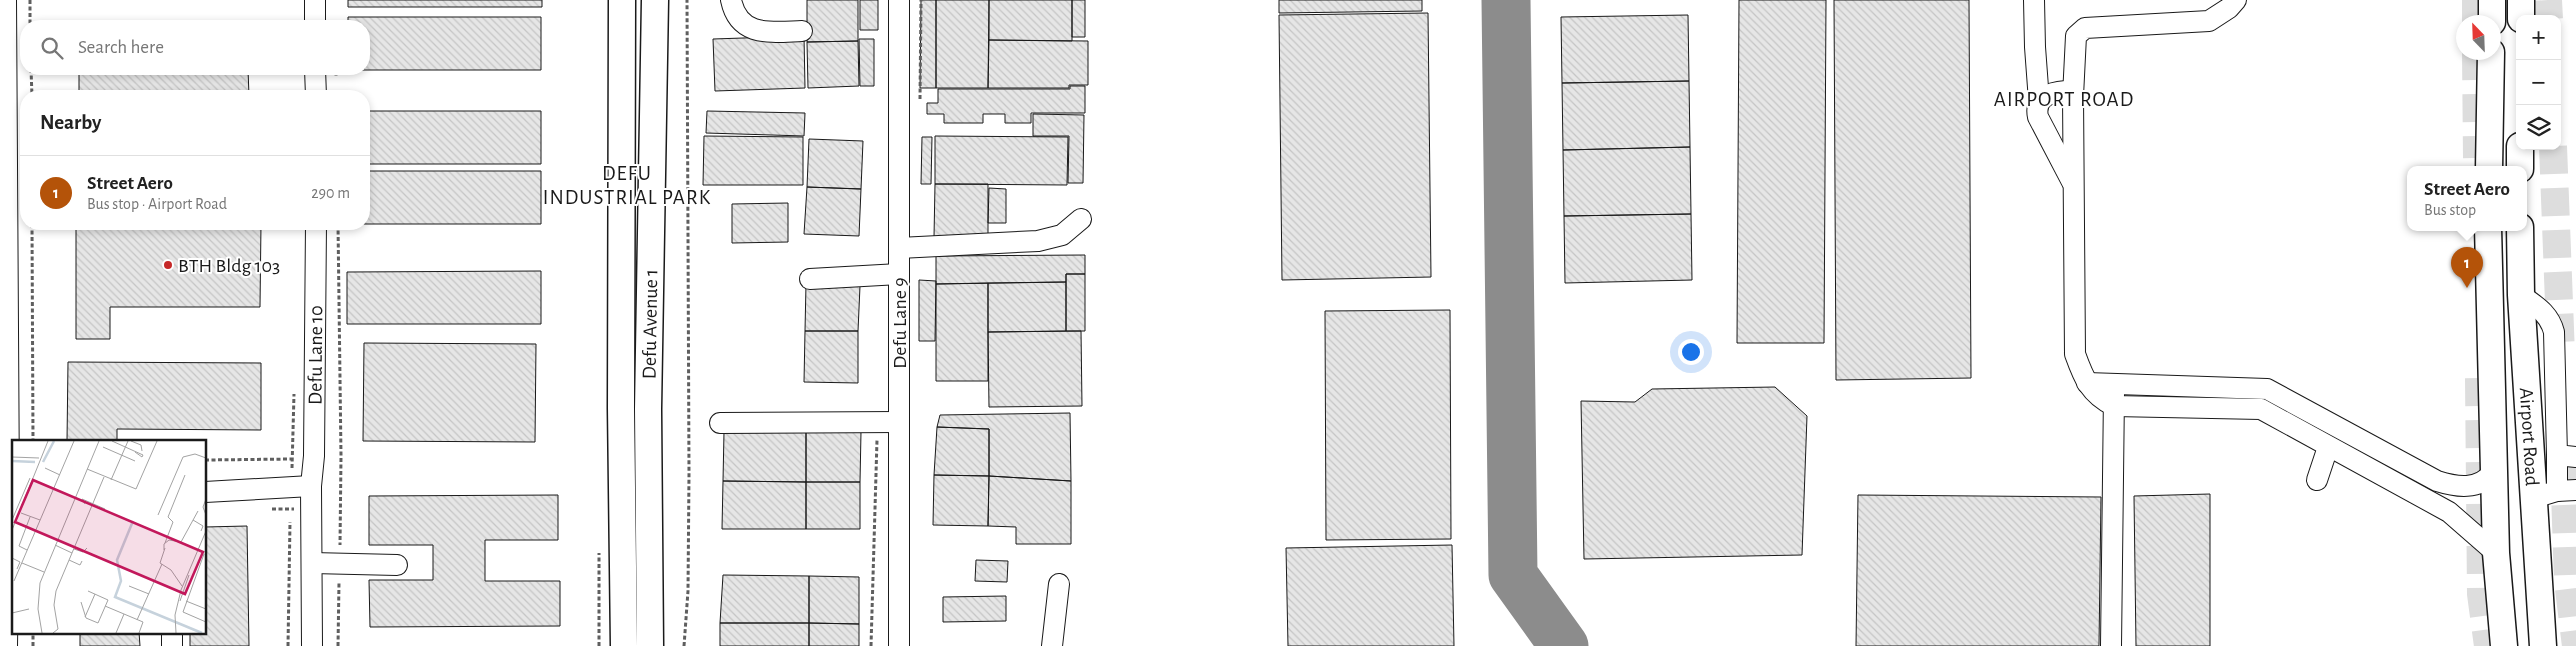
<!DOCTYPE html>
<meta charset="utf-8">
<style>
body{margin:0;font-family:"Alegreya Sans",sans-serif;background:#f6f6f6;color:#222}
.controls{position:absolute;right:15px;top:15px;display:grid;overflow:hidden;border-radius:10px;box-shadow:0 2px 8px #0003}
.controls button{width:45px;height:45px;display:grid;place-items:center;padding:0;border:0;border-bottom:1px solid #e0e0e0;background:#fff;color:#222;font:25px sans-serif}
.compass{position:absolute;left:2456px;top:15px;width:45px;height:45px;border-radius:50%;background:#fff;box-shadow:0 2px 8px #0003;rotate:337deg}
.you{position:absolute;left:1690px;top:351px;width:18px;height:18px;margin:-12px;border:4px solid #fff;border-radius:50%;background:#1a73e8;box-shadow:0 0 0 8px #1a73e833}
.badge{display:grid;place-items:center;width:32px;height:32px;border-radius:50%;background:#b45309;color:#fff;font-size:16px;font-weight:700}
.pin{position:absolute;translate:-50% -41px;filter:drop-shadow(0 1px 2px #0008)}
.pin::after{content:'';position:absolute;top:26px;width:18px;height:15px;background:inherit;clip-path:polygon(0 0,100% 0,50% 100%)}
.popup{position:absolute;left:2407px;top:166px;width:120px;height:65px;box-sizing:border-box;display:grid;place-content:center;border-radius:10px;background:#fff;filter:drop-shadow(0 1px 4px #0005);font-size:16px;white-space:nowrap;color:#767676}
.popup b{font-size:19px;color:#222}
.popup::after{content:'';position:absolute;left:50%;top:100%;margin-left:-10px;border:10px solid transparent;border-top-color:#fff}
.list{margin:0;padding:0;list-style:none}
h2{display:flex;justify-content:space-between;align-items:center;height:65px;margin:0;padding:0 20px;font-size:21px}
h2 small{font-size:16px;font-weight:400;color:#767676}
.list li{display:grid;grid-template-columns:32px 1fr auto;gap:15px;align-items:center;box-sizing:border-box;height:75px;padding:0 20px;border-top:1px solid #e0e0e0}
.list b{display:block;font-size:19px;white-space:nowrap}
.list p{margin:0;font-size:16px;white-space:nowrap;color:#767676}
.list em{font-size:16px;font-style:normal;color:#767676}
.icon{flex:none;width:28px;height:28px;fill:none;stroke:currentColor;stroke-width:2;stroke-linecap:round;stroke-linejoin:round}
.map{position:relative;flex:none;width:2576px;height:646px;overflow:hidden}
.search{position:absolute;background:#fff;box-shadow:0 2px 8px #0003;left:20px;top:20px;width:350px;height:55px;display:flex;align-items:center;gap:12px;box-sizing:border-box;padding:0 18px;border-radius:20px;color:#767676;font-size:19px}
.panel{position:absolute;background:#fff;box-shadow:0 2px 8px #0003;left:20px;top:90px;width:350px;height:140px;border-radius:20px}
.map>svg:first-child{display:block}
</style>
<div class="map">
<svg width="2576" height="646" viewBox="0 0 2576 646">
<defs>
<pattern id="building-back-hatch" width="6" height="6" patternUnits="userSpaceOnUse" patternTransform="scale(1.25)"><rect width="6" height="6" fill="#e6e6e6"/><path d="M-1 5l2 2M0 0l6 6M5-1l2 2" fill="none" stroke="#c5c5c5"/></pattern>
</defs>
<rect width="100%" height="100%" fill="#fff"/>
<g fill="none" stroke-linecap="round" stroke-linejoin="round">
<path stroke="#8c8c8c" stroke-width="49" d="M 1506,0 L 1513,575 L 1564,646"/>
</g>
<path fill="url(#building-back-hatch)" stroke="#1a1a1a" d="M 348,0 L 542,0 L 542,7 L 348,7 Z
M 807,0 L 858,0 L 858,41 L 807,42 Z
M 860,0 L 878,0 L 878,30 L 860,30 Z
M 921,0 L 936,0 L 936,88 L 920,88 Z
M 936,0 L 989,0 L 988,88 L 936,88 Z
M 989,0 L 1072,0 L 1072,41 L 989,40 Z
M 1072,0 L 1085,0 L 1085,37 L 1072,37 Z
M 1279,0 L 1422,0 L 1422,11 L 1279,13 Z
M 1739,0 L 1826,0 L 1824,343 L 1737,343 Z
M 1834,0 L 1969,0 L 1971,378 L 1836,380 Z
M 1428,13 L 1431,277 L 1282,280 L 1279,15 Z
M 1688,15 L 1689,81 L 1562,83 L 1561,17 Z
M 348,17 L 541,17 L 541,70 L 348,70 L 364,69 L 364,26 L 348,26 Z
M 804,36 L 805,88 L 715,91 L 713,39 Z
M 859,39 L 874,39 L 874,86 L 860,86 Z
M 989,40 L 1088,41 L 1088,85 L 1069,85 L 1069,88 L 988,88 Z
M 858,41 L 859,86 L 808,88 L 807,42 Z
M 79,69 L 248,69 L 249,96 L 79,96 Z
M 1689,81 L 1690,147 L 1563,150 L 1562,83 Z
M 1070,86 L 1085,86 L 1085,113 L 1031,113 L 1031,123 L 1005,123 L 1005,114 L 983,114 L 983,123 L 944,123 L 944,114 L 927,114 L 927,103 L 938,103 L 938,89 L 1070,89 Z
M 364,111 L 541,111 L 541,164 L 364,164 Z
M 707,111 L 805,113 L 804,136 L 706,133 Z
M 1033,114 L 1084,115 L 1083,183 L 1068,183 L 1069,136 L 1033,136 Z
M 704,136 L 803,137 L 803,185 L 703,185 Z
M 935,136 L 1068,137 L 1067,185 L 935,184 Z
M 922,137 L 932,137 L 931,184 L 921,184 Z
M 809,139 L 863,141 L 861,189 L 807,187 Z
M 1690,147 L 1691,214 L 1564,216 L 1563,150 Z
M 364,171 L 541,171 L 541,224 L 348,224 L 364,224 Z
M 935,184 L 988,184 L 988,238 L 934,237 Z
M 807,187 L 861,189 L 859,236 L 804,234 Z
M 989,188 L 1006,189 L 1006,223 L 988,223 Z
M 788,203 L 788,242 L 732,243 L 732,204 Z
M 1691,214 L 1692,280 L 1565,283 L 1564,216 Z
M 76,224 L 261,224 L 260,307 L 110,307 L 110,339 L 76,339 Z
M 1085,255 L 1085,274 L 1066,274 L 1066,282 L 936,284 L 936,256 Z
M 541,271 L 541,324 L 347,324 L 347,272 Z
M 1066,274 L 1085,274 L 1085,331 L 1066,331 Z
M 919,280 L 936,281 L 935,341 L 919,341 Z
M 1066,282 L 1066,331 L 988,332 L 988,283 Z
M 988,283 L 988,381 L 936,381 L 936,284 Z
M 806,284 L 860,286 L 858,331 L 805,331 Z
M 1450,310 L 1451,539 L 1326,540 L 1325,311 Z
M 805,331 L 858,331 L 858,383 L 804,382 Z
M 1081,331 L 1082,406 L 989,407 L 988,332 Z
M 364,343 L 536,344 L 535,442 L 363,441 Z
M 68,362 L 261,363 L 261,430 L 117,429 L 117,441 L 67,441 Z
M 1775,387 L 1807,416 L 1802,555 L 1584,559 L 1581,401 L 1635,402 L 1652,389 Z
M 1070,413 L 1071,481 L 989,476 L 989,429 L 937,427 L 940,415 Z
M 937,427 L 989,429 L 989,476 L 934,475 Z
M 724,432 L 806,432 L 806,482 L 723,481 Z
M 806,432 L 861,432 L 860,482 L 806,482 Z
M 934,475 L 989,476 L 988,526 L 933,525 Z
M 989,476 L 1071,481 L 1071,544 L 1016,544 L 1016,527 L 988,526 Z
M 723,481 L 806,482 L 806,529 L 722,529 Z
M 806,482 L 860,482 L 860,529 L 806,529 Z
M 2210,494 L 2210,646 L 2136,646 L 2134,496 Z
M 558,495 L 558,540 L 485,540 L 485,581 L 560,581 L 560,626 L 370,627 L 369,580 L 433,580 L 433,545 L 369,545 L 369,496 Z
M 1858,495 L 2101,497 L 2099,646 L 1856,646 Z
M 247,526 L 249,646 L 190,646 L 190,632 L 205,632 L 205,527 Z
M 1452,545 L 1454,646 L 1288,646 L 1286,548 Z
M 976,560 L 1008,561 L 1007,582 L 975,581 Z
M 723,575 L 809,576 L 809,623 L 720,623 Z
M 809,576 L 859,577 L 859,624 L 809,623 Z
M 1006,596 L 1006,621 L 943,622 L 943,597 Z
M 720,623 L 809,623 L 809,646 L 720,646 Z
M 809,623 L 859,624 L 859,646 L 809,646 Z
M 80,632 L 139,632 L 140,646 L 80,646 Z"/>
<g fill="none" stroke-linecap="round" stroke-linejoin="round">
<path stroke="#ddd" stroke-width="28" stroke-dasharray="28 14" stroke-linecap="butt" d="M 2476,0 L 2476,22
M 2548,0 L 2549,19
M 2476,52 L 2477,158
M 2553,146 L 2561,355
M 2479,378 L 2481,594 L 2488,646
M 2564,463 L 2568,581 L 2576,646"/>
<g stroke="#1a1a1a" stroke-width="22">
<g id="minor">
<path d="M 315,0 L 315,26"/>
<path d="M 731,0 C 739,38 771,32 802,31"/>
<path d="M 899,0 L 899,646"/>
<path d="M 2034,0 L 2035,47 L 2039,101"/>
<path d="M 2236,0 L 2229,8 L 2209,21 L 2085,28 L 2076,36 L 2073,96 L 2075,354 C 2084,379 2090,394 2114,406 L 2261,409 L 2449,512 L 2496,553"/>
<path d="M 315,69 L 316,96"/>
<path d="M 2072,182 L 2038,117 C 2034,98 2049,92 2066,91 L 2073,96"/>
<path d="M 899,248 L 1038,241 L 1062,235 L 1081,219"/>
<path d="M 810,279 L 899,274"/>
<path d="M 2521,295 C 2536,306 2549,313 2554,332 L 2557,455 L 2576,457"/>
<path d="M 2087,383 L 2267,389 L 2437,481 C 2456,487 2479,491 2493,472"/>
<path d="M 720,423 L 899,422"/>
<path d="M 2557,455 L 2557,491"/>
<path d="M 2317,480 L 2328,447"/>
<path d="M 205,492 L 311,486"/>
<path d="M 2533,498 L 2557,491 L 2576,490"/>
<path d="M 312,563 L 397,565"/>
<path d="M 172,632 L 172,646"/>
<path id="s1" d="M 312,646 L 311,486 L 314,456 L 316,224"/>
<path d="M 1052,646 L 1059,584"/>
<path d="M 2111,646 L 2114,393"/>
</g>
</g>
<g stroke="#1a1a1a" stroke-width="29">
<g id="major">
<path d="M 622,0 L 621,408 L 624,646"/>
<path d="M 2521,19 L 2521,0"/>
<path d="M 2492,22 L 2492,0"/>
<path d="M 2489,169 L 2491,52"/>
<path d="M 2520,169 L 2520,146"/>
<path d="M 2488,227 L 2496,553 L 2504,646"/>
<path id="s2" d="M 2520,227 L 2521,295 L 2543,646"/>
<path id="s3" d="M 650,646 L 648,409 L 655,0"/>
</g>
</g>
<g stroke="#1a1a1a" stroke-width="30">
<path id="highway" d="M 2,0 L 5,494 L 3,646"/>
</g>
<path stroke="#5f5f5f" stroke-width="3" stroke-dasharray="4 2.5" stroke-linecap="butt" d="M 30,0 L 30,26
M 31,69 L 32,96
M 336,69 L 336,76
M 920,99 L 921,0
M 32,224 L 33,441
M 338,224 L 341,456 L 340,545
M 205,460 L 292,459
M 292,468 L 294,394
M 272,509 L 294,509
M 33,646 L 33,632
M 288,646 L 290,522
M 338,646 L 339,582
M 599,646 L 599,553
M 684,646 L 688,591 L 689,474 L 687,0
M 871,646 L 877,440"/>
<use href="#minor" stroke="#fff" stroke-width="20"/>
<use href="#major" stroke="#fff" stroke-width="26"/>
<use href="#highway" stroke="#fff" stroke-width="28"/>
</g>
<circle fill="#c62828" stroke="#fff" stroke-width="2" cx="168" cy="265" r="5"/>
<g text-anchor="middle" stroke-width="4" stroke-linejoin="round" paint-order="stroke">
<g font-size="20" fill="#1a1a1a" stroke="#fff" text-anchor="start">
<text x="178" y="272">BTH Bldg 103</text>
</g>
<g font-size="20" fill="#1a1a1a" stroke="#fff">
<text dy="7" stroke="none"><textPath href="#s3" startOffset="322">Defu Avenue 1</textPath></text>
<text transform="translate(899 323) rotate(-90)" y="7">Defu Lane 9</text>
<text dy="7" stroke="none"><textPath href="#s1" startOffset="291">Defu Lane 10</textPath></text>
<text dy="7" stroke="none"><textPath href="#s2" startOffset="210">Airport Road</textPath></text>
</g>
<g font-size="21" letter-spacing="1" fill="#1a1a1a" stroke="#fff">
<text x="2064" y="106">AIRPORT ROAD</text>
<text x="627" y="180">DEFU<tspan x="627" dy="24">INDUSTRIAL PARK</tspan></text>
</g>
</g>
<g transform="translate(12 440)">
<rect width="194" height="194" fill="#fff"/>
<path fill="none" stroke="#c6d2dc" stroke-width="2.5" d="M 0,21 L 23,22M 31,22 L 42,1M 121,81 L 105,120 L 109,141 L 103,157 L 190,193"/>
<path fill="none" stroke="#a3a3a3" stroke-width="1" d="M 100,1 L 131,15 L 130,17 L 123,12M 119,1 L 129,5 L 130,11M 91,7 L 123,21M 0,17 L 27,18M 33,28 L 48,35M 75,29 L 124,49 L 145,1M 99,40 L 116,1M 194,59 L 191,67 L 194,75M 73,64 L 70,59 L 93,69M 9,73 L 28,80M 146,75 L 171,17 L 183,14 L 194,18M 0,80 L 18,38M 181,80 L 191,86 L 189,91M 0,90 L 36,1M 153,103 L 161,82 L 156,77 L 173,35M 43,105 L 60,113M 62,109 L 71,112 L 75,108M 15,110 L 7,106 L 18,77M 152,110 L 152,104 L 157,100 L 169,102 L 186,71M 192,114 L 171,172 L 194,182M 0,118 L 8,122 L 5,129M 57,120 L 68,125 L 70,121M 10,123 L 32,132M 148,123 L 159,130 L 170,146M 148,123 L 153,108M 2,141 L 62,1M 117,146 L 137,154M 168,161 L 177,135M 174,161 L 194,169M 69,162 L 74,178 L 86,183 L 96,160 L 76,151M 93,166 L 112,174M 0,173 L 17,169M 73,177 L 83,154M 125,180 L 150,124M 30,193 L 26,169 L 28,143 L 87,1M 41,193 L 46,189 L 42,165 L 44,151 L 92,37M 104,193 L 112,174 L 131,182 L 127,193M 164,193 L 163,175 L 169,150 L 194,91"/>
<path fill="#c2185b" fill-opacity="0.15" stroke="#c2185b" stroke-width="2.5" d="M 21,40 L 191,112 L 173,154 L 3,82 Z"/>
<rect width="194" height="194" fill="none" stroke="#1a1a1a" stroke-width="2.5"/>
</g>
</svg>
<div class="controls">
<button>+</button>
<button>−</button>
<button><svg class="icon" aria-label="layers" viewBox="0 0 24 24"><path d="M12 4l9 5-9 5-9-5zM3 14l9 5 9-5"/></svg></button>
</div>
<svg class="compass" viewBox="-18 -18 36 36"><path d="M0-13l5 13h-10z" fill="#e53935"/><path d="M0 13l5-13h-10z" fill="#767676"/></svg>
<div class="you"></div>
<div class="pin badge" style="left:2467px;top:288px">1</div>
<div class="popup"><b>Street Aero</b>Bus stop</div>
<div class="search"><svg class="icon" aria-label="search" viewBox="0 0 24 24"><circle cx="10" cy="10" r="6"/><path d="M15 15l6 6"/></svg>Search here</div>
<section class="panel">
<h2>Nearby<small></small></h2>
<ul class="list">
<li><span class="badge">1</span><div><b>Street Aero</b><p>Bus stop · Airport Road</p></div><em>290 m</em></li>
</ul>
</section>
</div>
